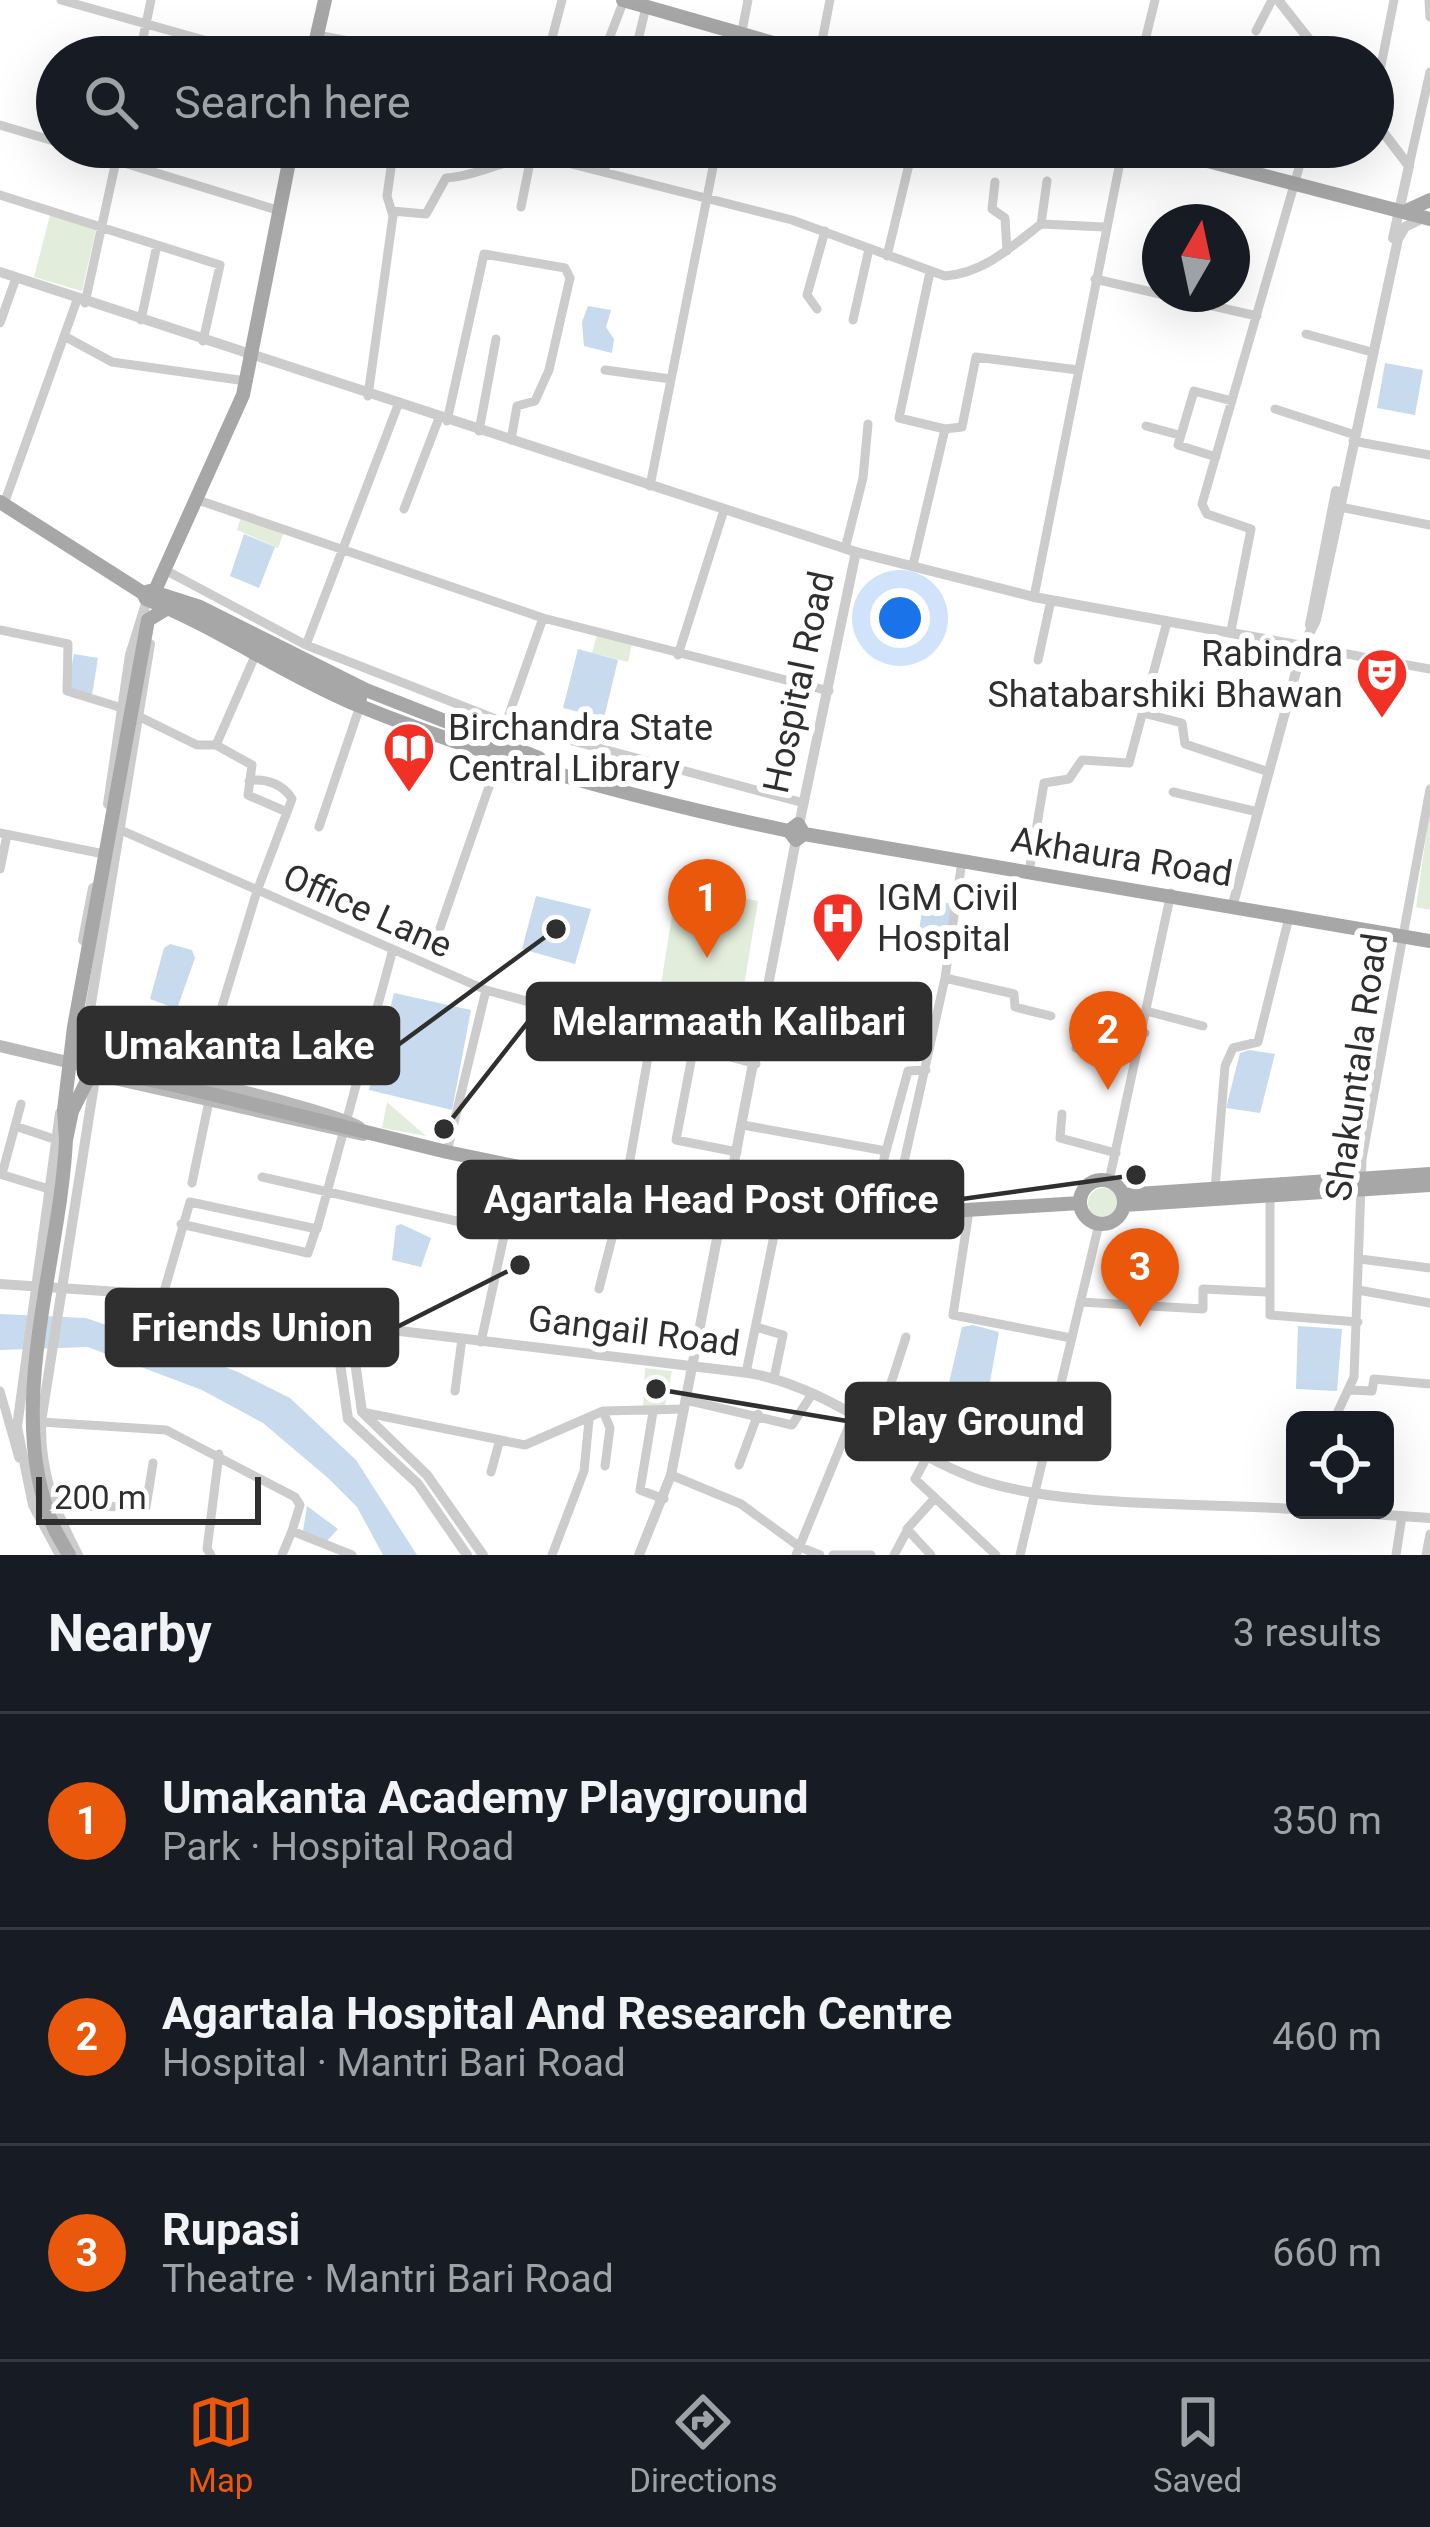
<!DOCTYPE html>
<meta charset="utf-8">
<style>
body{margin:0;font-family:Roboto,sans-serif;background:#242831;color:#f1f3f6}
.controls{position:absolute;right:36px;bottom:36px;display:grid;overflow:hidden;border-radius:18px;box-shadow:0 12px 48px #0002}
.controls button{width:108px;height:108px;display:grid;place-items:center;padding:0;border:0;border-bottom:3px solid #363941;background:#171b24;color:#f1f3f6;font:60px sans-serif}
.compass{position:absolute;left:1142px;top:204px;width:108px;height:108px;border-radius:50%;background:#171b24;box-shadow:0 12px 48px #0002;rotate:9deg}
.scale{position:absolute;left:36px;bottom:30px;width:225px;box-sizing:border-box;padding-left:12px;border:6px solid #2f2f2f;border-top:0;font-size:33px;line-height:42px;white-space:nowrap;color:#2f2f2f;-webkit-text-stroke:9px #fff;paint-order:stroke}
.you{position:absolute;left:900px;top:618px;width:42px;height:42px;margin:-30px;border:9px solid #fff;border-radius:50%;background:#1a73e8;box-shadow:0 0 0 18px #1a73e833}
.badge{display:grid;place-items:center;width:78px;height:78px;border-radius:50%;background:#ea580c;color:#fff;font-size:39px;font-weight:700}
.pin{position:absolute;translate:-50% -99px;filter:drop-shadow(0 3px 6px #0008)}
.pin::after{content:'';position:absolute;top:63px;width:42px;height:36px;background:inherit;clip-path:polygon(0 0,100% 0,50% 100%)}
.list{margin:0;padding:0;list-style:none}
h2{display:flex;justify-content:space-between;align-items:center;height:156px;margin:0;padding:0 48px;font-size:51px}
h2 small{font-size:39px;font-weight:400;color:#9ea1a6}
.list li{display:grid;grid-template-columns:78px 1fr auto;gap:36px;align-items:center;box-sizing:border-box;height:216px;padding:0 48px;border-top:3px solid #363941}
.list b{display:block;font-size:45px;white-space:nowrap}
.list p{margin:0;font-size:39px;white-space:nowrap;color:#9ea1a6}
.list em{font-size:39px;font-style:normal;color:#9ea1a6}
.icon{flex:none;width:66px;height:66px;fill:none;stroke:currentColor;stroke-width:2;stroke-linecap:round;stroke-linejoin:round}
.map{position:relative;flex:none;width:1430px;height:1555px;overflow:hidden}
.search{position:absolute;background:#171b24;box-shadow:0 12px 48px #0002;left:36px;right:36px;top:36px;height:132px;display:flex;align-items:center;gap:30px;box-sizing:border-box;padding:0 42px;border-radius:66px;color:#9ea1a6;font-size:45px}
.sheet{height:804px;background:#171b24}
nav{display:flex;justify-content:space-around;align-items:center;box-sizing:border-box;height:168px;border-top:3px solid #363941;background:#171b24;font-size:33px;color:#9ea1a6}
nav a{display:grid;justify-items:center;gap:6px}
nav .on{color:#ea580c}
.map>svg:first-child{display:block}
</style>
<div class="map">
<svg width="1430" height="1555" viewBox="0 0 1430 1555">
<rect width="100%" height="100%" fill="#fff"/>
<path fill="#e3eddc" d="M 50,215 L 96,230 L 82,291 L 34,277 Z
M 241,517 L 284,532 L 278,548 L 237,530 Z
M 597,635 L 632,644 L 628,662 L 592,653 Z
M 1429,815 L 1430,815 L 1430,910 L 1416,907 Z
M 677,885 L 758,901 L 737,1028 L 656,1015 Z
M 387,1102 L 426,1136 L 382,1128 Z
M1088 1203a15 15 0 1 1 30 0a15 15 0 1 1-30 0Z
M 645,1368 L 672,1371 L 665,1406 L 643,1409 Z"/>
<path fill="#c7daee" d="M 588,306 L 611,310 L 606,327 L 614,339 L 612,353 L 584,346 L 582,322 Z
M 1385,363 L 1423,370 L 1415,415 L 1377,408 Z
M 244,534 L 275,547 L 259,588 L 230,576 Z
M 578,649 L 618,660 L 604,718 L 563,708 Z
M 74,654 L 98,658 L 92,695 L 67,690 Z
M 536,896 L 591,909 L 575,964 L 522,949 Z
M 924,899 L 954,904 L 949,935 L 919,930 Z
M 170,944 L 192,950 L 195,958 L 177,1009 L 150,999 L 164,948 Z
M 394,993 L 471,1010 L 452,1110 L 369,1090 Z
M 1249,1050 L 1275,1054 L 1260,1113 L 1226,1108 L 1240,1053 Z
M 401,1224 L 431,1238 L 421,1267 L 392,1260 L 396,1226 Z
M 0,1314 L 86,1318 L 236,1371 L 290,1398 L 356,1460 L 417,1555 L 383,1555 L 357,1507 L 328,1478 L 263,1423 L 202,1390 L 88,1347 L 0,1350 Z
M 973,1325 L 999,1332 L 987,1398 L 948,1387 L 962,1327 Z
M 1298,1326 L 1342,1329 L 1337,1391 L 1296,1389 Z
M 307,1506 L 338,1529 L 325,1543 L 303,1531 Z"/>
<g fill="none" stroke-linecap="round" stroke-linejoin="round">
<path stroke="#ccc" stroke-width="9" d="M 61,0 L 264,57
M 1429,0 L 1430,17
M 1256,31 L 1272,0
M 317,35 L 401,51 L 408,57
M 819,56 L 830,0
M 139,57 L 151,0
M 547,57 L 562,0
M 602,57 L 624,0
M 634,57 L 646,7
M 737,57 L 748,0
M 1078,57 L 1088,46 L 1141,55
M 1141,57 L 1155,0
M 1205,57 L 1205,56
M 1373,106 L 1394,0
M 0,125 L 57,142
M 72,147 L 277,210
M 1409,166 L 1430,72
M 605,169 L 611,147
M 995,182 L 992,209 L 1005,218 L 1007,251
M 0,195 L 220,265 L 203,341
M 521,207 L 531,157
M 392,211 L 426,214 L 446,178 C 481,176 508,156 544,157 L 792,220 L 945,276 C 984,273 1011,247 1041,224 L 1104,227
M 1041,224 L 1047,181
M 887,256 L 911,156
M 930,272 L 899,418 L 945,429
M 1095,279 L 1160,294
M 1160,294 L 1257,316
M 85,303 L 119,147
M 817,309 L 807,295 L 825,231
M 141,320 L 157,245
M 853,320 L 869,249
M 0,323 L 16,278
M 1306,334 L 1368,351
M 64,336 L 112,362 L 246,381
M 605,370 L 671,379
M 368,396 L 393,216 L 387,196 L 394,147
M 1275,409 L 1349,433
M 447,421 L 484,254 L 565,268 L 570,278 L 549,370 L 535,401 L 517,406 L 511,440
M 1146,426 L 1179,435
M 479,431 L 496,339
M 1353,441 L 1430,455
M 1216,457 L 1178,445 L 1194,391 L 1232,401
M 650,486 L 717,147
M 198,500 L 543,618 L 829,691
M 4,504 L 77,300
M 1340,507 L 1430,525
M 404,509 L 439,418
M 845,549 L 863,478 L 868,424
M 913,565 L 945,429 L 962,427 L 976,357 L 1078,370
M 165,570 L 306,645 L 506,723 L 804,803
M 1034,597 L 1123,147
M 0,630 L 68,644 L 67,691 L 122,708
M 1231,631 L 1251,529 L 1207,514 L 1202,504 L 1305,147
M 306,645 L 398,405
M 1303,646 L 1430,669
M 678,655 L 724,510
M 1038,660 L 1051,600
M 1143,713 L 1182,723 L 1185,744 L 1269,772
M 138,716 L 197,745 L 216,745 L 255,656
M 506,723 L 543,618
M 216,745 L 252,765 L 248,795 L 287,812
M 1173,792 L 1258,812
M 319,827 L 360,706
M 116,828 L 486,990 L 756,1064
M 0,833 L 99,853
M 0,869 L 7,835
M 1029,872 L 1044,783 L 1069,779 L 1082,760 L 1129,763 L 1167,622
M 440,928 L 500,755
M 945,978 L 1014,994
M 1014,994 L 1015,1007 L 1051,1016
M 1150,1012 L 1203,1026
M 1076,1048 L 1113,1035 L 1145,1033
M 693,1051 L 676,1140 L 737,1152
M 199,1082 L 257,891 L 292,799 C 284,785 265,777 249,781
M 1062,1114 L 1060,1138 L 1116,1153
M 743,1125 L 886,1151 L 908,1071 L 926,1070
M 15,1126 L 57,1140
M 447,1152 L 486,990
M 0,1174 L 52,1190
M 2,1174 L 21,1104
M 262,1177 L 505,1232
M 1109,1181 L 1171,893
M 192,1183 L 209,1101
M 1215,1189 L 1225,1066 L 1233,1048 L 1258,1042 L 1289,917
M 1270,1195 L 1270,1315 L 1358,1322
M 873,1201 L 886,1151
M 969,1211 L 953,1315 L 1071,1338
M 892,1216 L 945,978 L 962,861
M 181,1224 L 308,1253 L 315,1232
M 1360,1259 L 1430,1268
M 599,1289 L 625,1188 L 651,1040
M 1358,1290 L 1430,1303
M 163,1295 L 190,1202 L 317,1229 L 392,953
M 1080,1302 L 1203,1309 L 1203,1289 L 1266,1292
M 756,1327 L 783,1335 L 774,1378
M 481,1342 L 519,1167
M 746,1373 L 778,1216
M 1351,1390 L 1372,1391 L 1374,1379 L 1430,1384
M 0,1391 L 19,1458
M 455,1391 L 462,1339
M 686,1400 L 792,1425 L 812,1394
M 603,1411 L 610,1428 L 605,1466
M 362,1412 L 525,1445 L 603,1411 L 684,1409
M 653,1412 L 640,1490 L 664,1499
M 1334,1420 L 1354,1377 L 1362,1159 L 1430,789
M 41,1422 L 166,1430 L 295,1497 L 300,1505 L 292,1531 L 352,1555
M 876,1429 L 906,1337
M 991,1430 L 1045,1442
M 927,1457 L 915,1479 L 996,1555
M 739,1465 L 758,1414
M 491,1472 L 499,1443
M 671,1475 L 741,1504 L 800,1547 L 820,1555
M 53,1506 L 146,1507 L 153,1463
M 211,1555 L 207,1549 L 219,1454
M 282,1555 L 292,1531
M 552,1555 L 584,1471 L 589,1420
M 796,1555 L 853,1416
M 833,1555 L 871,1555
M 894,1555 L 907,1531
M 931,1555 L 907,1529 L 934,1499
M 1020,1555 L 1099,1224
M 1396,1555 L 1402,1516
M 1426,1555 L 1430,1534"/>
<path stroke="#ccc" stroke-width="10" d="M 1278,0 L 1323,57
M 1373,119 L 1409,166 L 1393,238
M 0,272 L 856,552 L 1034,597 L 1303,646
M 1310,625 L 1336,491
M 108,804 L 130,655 L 149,594
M 799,825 L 856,552
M 1233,904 L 1303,646 L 1316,620 L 1398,239 L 1405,227 L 1423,218
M 83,940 L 93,888
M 84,1046 L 150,644
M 60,1113 L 17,1427 L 33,1505 L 60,1555
M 726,1204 L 796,840
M 0,1284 L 163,1295 L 350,1325 L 749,1373 C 832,1388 897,1449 974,1478 C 1055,1508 1205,1503 1295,1509
M 334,1322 L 348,1419 L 418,1484 L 467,1555
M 350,1325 L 362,1412 L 427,1475 L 483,1555
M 1311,1510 L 1430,1518
M 78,1555 C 55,1511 40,1473 41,1422 L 96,1072
M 639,1555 L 671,1475 L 721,1218"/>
<path stroke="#b9b9b9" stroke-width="12" d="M 0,1046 L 97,1069 L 105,1077 L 363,1135
M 97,1069 C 121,1057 330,1110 359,1127"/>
<path stroke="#a7a7a7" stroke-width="14" d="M 623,0 L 822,57
M 312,57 L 325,0
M 1154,147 L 1430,219
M 1408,210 L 1430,200
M 0,502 L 143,593
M 157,586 L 243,395 L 292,147
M 150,591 L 143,593 L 146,599 C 217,627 280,672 350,702 C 490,760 642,800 789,831 L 796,840 L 804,834 L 798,824 L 789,831
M 150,591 L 200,607 L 366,690 L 539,758
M 804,834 L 1430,941
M 183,1087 L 447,1152 L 716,1208
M1080 1202a22 22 0 1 1 44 0a22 22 0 1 1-44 0Z
M 1123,1195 L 1430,1174
M717 1211a7 7 0 1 1 14 0a7 7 0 1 1-14 0Z
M 1124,1205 L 1430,1185
M 731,1213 L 854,1217 L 1080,1203
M 56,1532 L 69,1555"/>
<path stroke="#a7a7a7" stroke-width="14" d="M 85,1059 L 100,1069 L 183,1087
M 66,1140 L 64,1110 L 74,1027 L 148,620 L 171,606 L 189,608 L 282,662 L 360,698
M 56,1532 C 1,1417 60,1264 66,1140 L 72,1111 L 89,1077 L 77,1038"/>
</g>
<defs>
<g id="theatre-pin" transform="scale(2.7)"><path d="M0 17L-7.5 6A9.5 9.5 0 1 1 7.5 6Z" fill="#f13126" stroke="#fff"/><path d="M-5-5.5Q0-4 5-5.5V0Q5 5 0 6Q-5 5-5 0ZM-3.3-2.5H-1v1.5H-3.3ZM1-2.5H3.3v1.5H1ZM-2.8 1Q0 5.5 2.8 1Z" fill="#fff"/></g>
<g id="library-pin" transform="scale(2.7)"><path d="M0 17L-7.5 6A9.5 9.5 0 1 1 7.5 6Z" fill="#f13126" stroke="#fff"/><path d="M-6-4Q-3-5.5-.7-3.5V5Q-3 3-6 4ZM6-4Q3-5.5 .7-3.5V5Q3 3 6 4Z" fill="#fff"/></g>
<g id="hospital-pin" transform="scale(2.7)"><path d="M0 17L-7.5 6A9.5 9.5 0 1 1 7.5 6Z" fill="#f13126" stroke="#fff"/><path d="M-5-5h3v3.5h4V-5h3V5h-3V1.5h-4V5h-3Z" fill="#fff"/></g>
</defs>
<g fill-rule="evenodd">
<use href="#theatre-pin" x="1382" y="674"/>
<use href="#library-pin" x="409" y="748"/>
<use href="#hospital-pin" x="838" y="918"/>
</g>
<g text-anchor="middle" stroke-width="12" stroke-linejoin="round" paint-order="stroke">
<g font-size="36" fill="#2f2f2f" stroke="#fff" text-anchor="start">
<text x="1343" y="666" text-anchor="end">Rabindra<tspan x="1343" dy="41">Shatabarshiki Bhawan</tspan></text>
<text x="448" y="740">Birchandra State<tspan x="448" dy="41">Central Library</tspan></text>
<text x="877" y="910">IGM Civil<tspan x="877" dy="41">Hospital</tspan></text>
</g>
<g font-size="36" fill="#2f2f2f" stroke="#fff">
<text transform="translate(798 682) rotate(-78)" y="13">Hospital Road</text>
<text transform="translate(1122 856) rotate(9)" y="13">Akhaura Road</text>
<text transform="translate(368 910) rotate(24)" y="13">Office Lane</text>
<text transform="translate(1356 1067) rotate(-82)" y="13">Shakuntala Road</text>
<text transform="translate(634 1330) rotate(7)" y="13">Gangail Road</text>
</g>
</g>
<path fill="none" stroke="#2f2f2f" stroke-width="4.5" d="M444 1129L528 1022M556 929L398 1045M1136 1175L962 1199M520 1265L397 1327M656 1389L847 1421"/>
<g fill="#2f2f2f" stroke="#fff" stroke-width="4.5">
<circle cx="444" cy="1129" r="12"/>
<circle cx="556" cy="929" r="12"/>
<circle cx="1136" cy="1175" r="12"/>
<circle cx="520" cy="1265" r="12"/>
<circle cx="656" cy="1389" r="12"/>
</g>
<g fill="#2f2f2f" stroke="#2f2f2f" stroke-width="4.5">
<rect x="528" y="984" width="402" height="75" rx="12"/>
<rect x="79" y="1008" width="319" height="75" rx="12"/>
<rect x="459" y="1162" width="503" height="75" rx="12"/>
<rect x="107" y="1290" width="290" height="75" rx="12"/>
<rect x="847" y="1384" width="262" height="75" rx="12"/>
</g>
<g font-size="39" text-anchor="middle" font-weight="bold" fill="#fff">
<text x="729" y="1035">Melarmaath Kalibari</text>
<text x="239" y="1059">Umakanta Lake</text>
<text x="711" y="1213">Agartala Head Post Office</text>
<text x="252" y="1341">Friends Union</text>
<text x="978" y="1435">Play Ground</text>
</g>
</svg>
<div class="controls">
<button><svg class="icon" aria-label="locate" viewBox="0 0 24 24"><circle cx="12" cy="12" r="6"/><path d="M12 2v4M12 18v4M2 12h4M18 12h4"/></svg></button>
</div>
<svg class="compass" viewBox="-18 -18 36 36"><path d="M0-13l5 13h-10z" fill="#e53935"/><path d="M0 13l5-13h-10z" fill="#9ea1a6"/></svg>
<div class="scale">200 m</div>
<div class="you"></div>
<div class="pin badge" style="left:707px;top:958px">1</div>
<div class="pin badge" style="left:1108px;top:1090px">2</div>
<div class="pin badge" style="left:1140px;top:1327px">3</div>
<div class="search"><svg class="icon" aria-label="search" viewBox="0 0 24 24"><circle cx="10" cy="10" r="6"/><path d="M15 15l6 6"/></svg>Search here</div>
</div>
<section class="sheet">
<h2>Nearby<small>3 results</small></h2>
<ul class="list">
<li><span class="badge">1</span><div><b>Umakanta Academy Playground</b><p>Park · Hospital Road</p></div><em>350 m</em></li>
<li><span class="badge">2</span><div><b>Agartala Hospital And Research Centre</b><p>Hospital · Mantri Bari Road</p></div><em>460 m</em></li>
<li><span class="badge">3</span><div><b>Rupasi</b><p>Theatre · Mantri Bari Road</p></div><em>660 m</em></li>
</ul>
</section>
<nav>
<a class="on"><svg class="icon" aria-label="map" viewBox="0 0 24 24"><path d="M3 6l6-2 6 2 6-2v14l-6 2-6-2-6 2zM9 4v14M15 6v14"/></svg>Map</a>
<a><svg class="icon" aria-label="directions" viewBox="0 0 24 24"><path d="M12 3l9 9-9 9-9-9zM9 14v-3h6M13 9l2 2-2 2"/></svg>Directions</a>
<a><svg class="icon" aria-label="saved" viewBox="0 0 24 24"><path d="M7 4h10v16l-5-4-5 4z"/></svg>Saved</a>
</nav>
